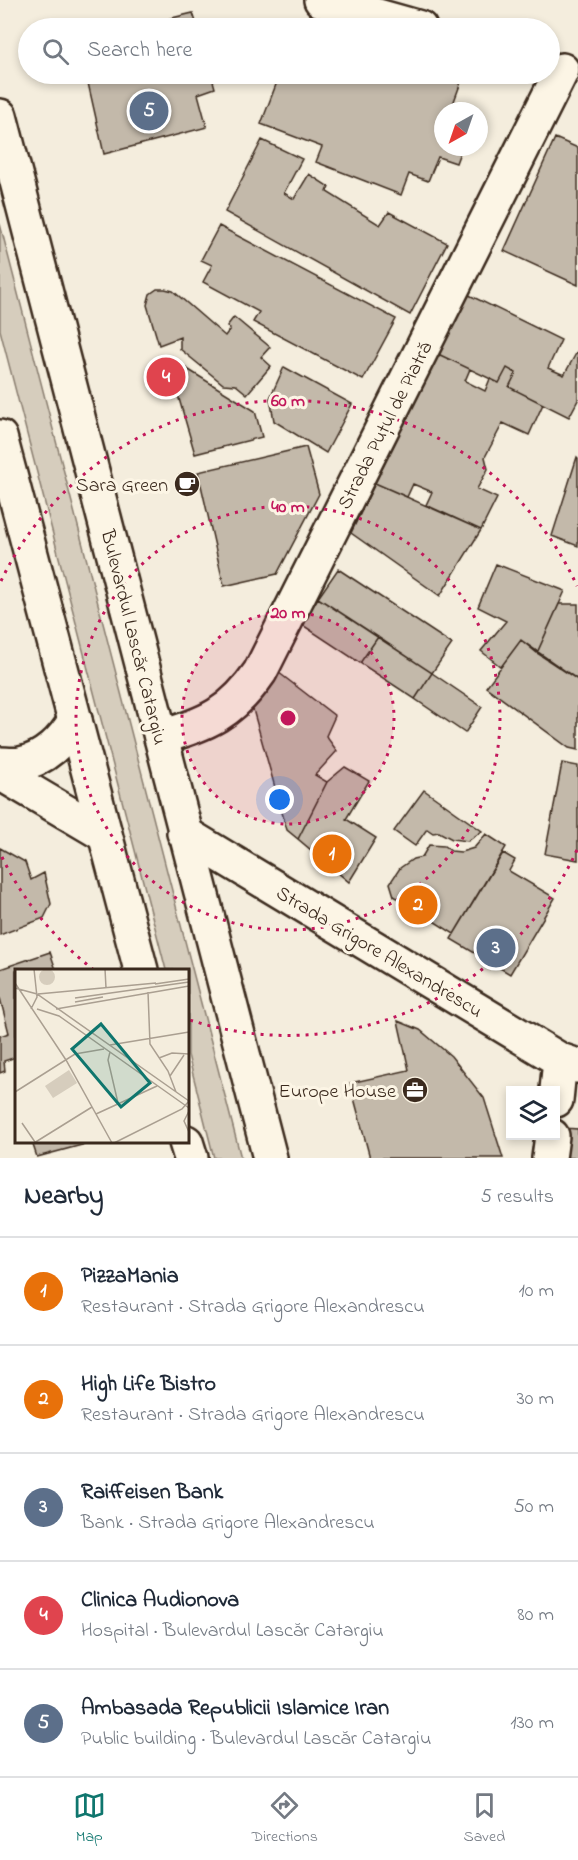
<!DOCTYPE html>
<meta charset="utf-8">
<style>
body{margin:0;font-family:"Indie Flower",sans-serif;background:#f6f6f7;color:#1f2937}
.controls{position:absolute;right:18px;bottom:18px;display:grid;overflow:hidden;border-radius:0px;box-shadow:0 3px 9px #0003}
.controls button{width:54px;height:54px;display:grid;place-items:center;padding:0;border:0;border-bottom:2px solid #e0e1e3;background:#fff;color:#1f2937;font:30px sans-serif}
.compass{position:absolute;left:434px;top:102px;width:54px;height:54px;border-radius:50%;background:#fff;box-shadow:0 3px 9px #0003;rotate:220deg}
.you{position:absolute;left:280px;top:800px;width:21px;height:21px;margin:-15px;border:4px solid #fff;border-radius:50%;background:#1a73e8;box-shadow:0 0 0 9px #1a73e833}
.badge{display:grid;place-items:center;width:39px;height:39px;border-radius:50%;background:#0f766e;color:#fff;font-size:20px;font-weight:700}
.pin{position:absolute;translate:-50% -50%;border:3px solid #fff;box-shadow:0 2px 6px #0006}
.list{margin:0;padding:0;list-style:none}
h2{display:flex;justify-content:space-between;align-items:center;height:78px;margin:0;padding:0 24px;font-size:26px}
h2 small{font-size:20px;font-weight:400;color:#747a83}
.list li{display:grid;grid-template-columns:39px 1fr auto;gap:18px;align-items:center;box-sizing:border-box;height:108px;padding:0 24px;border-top:2px solid #e0e1e3}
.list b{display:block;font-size:22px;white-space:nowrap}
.list p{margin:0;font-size:20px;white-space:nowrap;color:#747a83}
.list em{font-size:20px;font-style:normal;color:#747a83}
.icon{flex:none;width:33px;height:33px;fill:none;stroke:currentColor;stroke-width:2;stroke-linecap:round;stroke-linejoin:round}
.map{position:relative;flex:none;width:578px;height:1158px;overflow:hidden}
.search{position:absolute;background:#fff;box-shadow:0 3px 9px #0003;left:18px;right:18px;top:18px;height:66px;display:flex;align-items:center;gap:15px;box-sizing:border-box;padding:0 21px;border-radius:33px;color:#747a83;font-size:22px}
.sheet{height:618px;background:#fff}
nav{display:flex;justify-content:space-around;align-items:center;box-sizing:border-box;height:84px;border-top:2px solid #e0e1e3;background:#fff;font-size:16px;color:#747a83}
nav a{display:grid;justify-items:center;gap:3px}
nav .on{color:#0f766e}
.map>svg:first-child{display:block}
</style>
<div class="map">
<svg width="578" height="1158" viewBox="0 0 578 1158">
<rect width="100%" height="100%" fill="#f4eddd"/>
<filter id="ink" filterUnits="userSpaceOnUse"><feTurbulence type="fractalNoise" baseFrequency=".0167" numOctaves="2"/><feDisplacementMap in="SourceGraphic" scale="12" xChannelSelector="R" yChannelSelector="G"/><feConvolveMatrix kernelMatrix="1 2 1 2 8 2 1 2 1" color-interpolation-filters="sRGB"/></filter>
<g filter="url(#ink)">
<path fill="#d6cdbd" stroke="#887c6e" stroke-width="1.5" d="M 0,224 L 241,1158 L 214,1158 L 188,1055 L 188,970 L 166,970 L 0,330 Z"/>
<path fill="#c3b9aa" stroke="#3b2a1e" stroke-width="1.5" d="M 193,13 L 198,28 L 130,28 Z
M 86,74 L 211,74 L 215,88 L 198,94 L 207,127 L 104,154 Z
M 280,74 L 464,74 L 453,104 L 472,111 L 443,111 L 443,147 L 462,147 L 456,163 L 438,157 L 428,181 L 409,174 L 401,195 L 316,162 L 322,147 L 261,124 Z
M 555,138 L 578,148 L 578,285 L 504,251 Z
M 262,140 L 302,159 L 284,193 L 294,199 L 309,174 L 329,187 L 327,192 L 380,225 L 389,212 L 447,243 L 410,315 L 225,212 Z
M 219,226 L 396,319 L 363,380 L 253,322 L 259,312 L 203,282 L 212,265 L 201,260 Z
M 157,289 L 165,289 L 173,291 L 225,336 L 230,329 L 227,326 L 234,317 L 270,347 L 261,357 L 271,366 L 247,394 L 236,385 L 223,384 L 180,349 L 180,337 L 159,345 L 147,305 L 150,294 Z
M 467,294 L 561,340 L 548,368 L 564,375 L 578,350 L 578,400 L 569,417 L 509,387 L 516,373 L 507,368 L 499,383 L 438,354 Z
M 438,354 L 470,369 L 465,381 L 485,391 L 490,379 L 499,383 L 507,368 L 516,373 L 509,387 L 543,404 L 529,435 L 503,423 L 485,457 L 488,469 L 477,489 L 497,498 L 481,530 L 426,505 L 432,492 L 413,484 L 407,497 L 375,483 Z
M 184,367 L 255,411 L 262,437 L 195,454 L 171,371 Z
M 284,367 L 352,404 L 326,453 L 274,421 L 270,398 Z
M 306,447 L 319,494 L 277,574 L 224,586 L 198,472 Z
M 577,457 L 578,458 L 578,546 L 552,536 Z
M 375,483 L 481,530 L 440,596 L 351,533 Z
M 496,564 L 565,591 L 537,653 L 521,640 L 501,667 L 481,651 L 506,621 L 478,607 Z
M 338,569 L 452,644 L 432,673 L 318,598 Z
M 318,598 L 378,637 L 360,663 L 301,624 Z
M 559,604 L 578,604 L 578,680 L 537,653 Z
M 378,637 L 432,673 L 415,699 L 360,663 Z
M 521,640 L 578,680 L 578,750 L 569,748 L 486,687 Z
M 274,669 L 335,716 L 326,736 L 337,751 L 315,775 L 327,782 L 298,839 L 287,830 L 252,706 Z
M 432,673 L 482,707 L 465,733 L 415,699 Z
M 562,763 L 578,766 L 578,860 L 545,854 Z
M 345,767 L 369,781 L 346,819 L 376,838 L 349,882 L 298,839 L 327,782 Z
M 424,790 L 482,831 L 468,841 L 452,839 L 439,832 L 433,833 L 427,829 L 415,846 L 394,831 Z
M 486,834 L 506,847 L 454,934 L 394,896 L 390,883 L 400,868 L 413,859 L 422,857 L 429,845 L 444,846 L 451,851 L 461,852 L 474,848 Z
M 0,848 L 25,862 L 31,880 L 44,873 L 51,904 L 44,918 L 0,935 Z
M 503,853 L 515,860 L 509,871 L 555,898 L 510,974 L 451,939 Z
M 50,952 L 56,970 L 16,970 L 16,1057 L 4,1061 L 5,1071 L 0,1073 L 0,1036 L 9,1033 L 0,998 L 0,969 Z
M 398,1021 L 420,1030 L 451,1056 L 484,1098 L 503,1158 L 370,1158 L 350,1083 L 409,1070 Z
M 563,1128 L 578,1129 L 578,1158 L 561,1158 Z
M 32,1142 L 93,1142 L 37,1157 Z"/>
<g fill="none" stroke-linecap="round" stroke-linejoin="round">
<g stroke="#3b2a1e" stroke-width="38">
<path id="minor" d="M 321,0 L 420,28
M 161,737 C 207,724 232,713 260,672 L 562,70
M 0,764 C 6,764 13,765 20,764 C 44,760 64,740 75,720
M 0,773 L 105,835
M 184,833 L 560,1060 L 578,1066
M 556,1100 L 560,1060
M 549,1158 L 552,1136"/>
</g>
<g stroke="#3b2a1e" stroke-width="38">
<path id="major" d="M 0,116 L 270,1158
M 0,437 L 141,970
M 186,1142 L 191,1158"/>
</g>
<use href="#minor" stroke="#fcf5e5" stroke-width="33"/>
<use href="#major" stroke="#fcf5e5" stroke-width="33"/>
</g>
</g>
<circle cx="288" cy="718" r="106" fill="#c2185b" fill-opacity=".12"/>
<g fill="none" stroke="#c2185b" stroke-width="3" stroke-dasharray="3 6">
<circle cx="288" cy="718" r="106"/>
<circle cx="288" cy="718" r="212"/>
<path d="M577 850A318 318 0 0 1 190 1020M94 970A318 318 0 0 1 1 855M1 581A318 318 0 0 1 577 586"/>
</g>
<defs>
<g id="cafe-disc" transform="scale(1.35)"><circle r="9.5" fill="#3b2a1e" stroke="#fcf5e5"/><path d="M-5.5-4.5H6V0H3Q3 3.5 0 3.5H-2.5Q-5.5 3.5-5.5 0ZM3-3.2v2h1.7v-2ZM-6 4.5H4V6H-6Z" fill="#fff"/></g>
<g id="office-disc" transform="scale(1.35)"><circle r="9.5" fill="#3b2a1e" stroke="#fcf5e5"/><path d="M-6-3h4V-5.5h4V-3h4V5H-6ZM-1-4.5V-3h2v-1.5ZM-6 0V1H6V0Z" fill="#fff"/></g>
</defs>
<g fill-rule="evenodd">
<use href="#cafe-disc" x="187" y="484"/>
<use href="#office-disc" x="415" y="1090"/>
</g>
<g text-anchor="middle" stroke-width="6" stroke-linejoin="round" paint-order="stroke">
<g font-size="20" fill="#3b2a1e" stroke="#fcf5e5">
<text transform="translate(384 425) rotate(-63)" y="7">Strada Puțul de Piatră</text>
<text transform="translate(135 637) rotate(76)" y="7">Bulevardul Lascăr Catargiu</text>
<text transform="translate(380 951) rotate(31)" y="7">Strada Grigore Alexandrescu</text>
</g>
<g font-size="20" fill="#3b2a1e" stroke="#fcf5e5" text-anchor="end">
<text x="168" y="491">Sara Green</text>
<text x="396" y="1097">Europe House</text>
</g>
</g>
<g transform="translate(15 969)">
<rect width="174" height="174" fill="#f4eddd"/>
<path d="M24 8a8 8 0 1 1 16 0a8 8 0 1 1-16 0ZM 54,101 L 62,114 L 38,129 L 30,117 Z" fill="#d6cdbd"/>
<path fill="none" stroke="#aa9f91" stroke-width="1.5" d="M 90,0 L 91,19M 0,14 L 51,91 L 97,174M 140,15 L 174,10M 0,19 L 22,25 L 174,132M 133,23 L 135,75 L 153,102 L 161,123M 23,25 L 141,14M 60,29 L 174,13M 60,33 L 88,28M 16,40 L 22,28 L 19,0M 22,40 L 44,47 L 174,139M 41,40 L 174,17M 95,76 L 174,63M 95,83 L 93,91 L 103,134M 144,89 L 157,84 L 174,85M 155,107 L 169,86M 0,123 L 60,85 L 89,80M 174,142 L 169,152 L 174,163M 81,145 L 142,117M 7,154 L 20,173M 19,174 L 77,138M 99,174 L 167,140 L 174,132"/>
<path fill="#0f766e" fill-opacity="0.15" stroke="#0f766e" stroke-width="3" d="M 86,55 L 135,114 L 106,138 L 57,80 Z"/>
<rect width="174" height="174" fill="none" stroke="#3b2a1e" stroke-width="3"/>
</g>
<circle cx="288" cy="718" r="9" fill="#c2185b" stroke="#fcf5e5" stroke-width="3"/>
<g font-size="18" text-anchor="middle" font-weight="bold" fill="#c2185b" stroke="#fcf5e5" stroke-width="6" stroke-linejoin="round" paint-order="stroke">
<text x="288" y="406">60 m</text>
<text x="288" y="512">40 m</text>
<text x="288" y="618">20 m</text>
</g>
</svg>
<div class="controls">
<button><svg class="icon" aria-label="layers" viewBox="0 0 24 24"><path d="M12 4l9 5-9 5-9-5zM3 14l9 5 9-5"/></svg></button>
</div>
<svg class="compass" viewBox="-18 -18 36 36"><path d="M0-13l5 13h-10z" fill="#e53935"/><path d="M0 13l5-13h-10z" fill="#747a83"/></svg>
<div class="you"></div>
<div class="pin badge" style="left:332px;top:854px;background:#e8710a">1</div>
<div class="pin badge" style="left:418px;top:905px;background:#e8710a">2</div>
<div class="pin badge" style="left:496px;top:948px;background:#5c6f8a">3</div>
<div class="pin badge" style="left:166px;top:377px;background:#e0444e">4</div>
<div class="pin badge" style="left:149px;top:111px;background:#5c6f8a">5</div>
<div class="search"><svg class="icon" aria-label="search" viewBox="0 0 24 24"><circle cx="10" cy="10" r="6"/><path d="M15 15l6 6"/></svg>Search here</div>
</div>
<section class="sheet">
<h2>Nearby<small>5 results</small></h2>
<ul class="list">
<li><span class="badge" style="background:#e8710a">1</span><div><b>PizzaMania</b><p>Restaurant · Strada Grigore Alexandrescu</p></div><em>10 m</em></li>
<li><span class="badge" style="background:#e8710a">2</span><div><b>High Life Bistro</b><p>Restaurant · Strada Grigore Alexandrescu</p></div><em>30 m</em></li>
<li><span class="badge" style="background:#5c6f8a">3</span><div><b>Raiffeisen Bank</b><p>Bank · Strada Grigore Alexandrescu</p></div><em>50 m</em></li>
<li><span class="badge" style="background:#e0444e">4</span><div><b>Clinica Audionova</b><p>Hospital · Bulevardul Lascăr Catargiu</p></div><em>80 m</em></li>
<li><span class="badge" style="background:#5c6f8a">5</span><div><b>Ambasada Republicii Islamice Iran</b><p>Public building · Bulevardul Lascăr Catargiu</p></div><em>130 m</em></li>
</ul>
</section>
<nav>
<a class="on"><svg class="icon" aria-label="map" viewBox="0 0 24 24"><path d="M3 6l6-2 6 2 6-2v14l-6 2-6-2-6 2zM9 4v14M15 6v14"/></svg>Map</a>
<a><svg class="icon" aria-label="directions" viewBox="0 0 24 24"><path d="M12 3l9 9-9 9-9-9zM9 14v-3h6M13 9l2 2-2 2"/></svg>Directions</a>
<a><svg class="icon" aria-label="saved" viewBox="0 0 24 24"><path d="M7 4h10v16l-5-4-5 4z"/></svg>Saved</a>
</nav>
